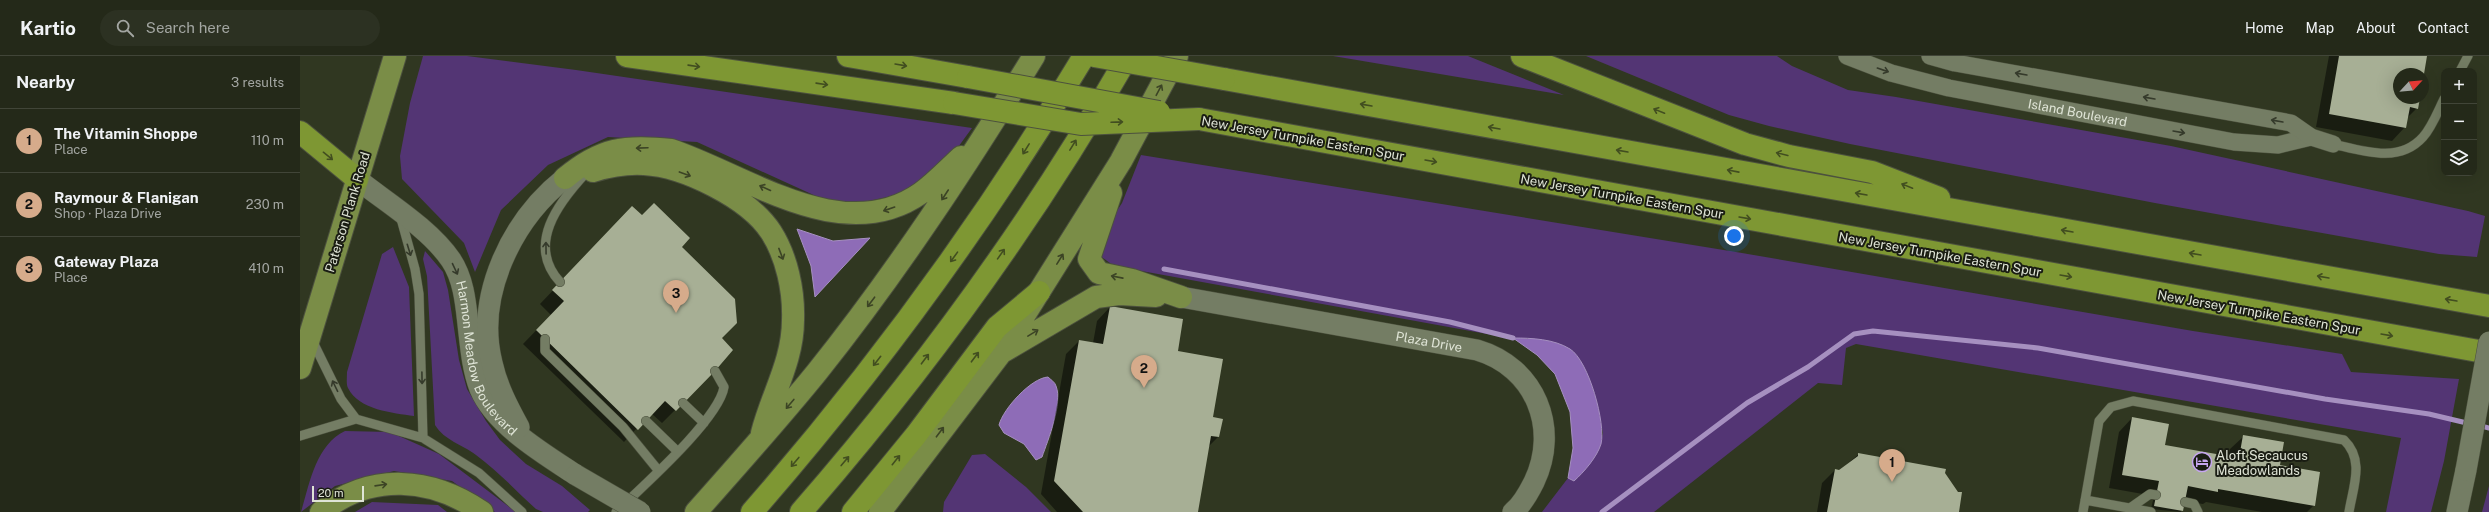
<!DOCTYPE html>
<meta charset="utf-8">
<style>
body{margin:0;font-family:"Public Sans",sans-serif;background:#2c3122;color:#f1f3f6}
.controls{position:absolute;right:12px;top:12px;display:grid;overflow:hidden;border-radius:8px;box-shadow:0 4px 16px #0002}
.controls button{width:36px;height:36px;display:grid;place-items:center;padding:0;border:0;border-bottom:1px solid #414538;background:#242919;color:#f1f3f6;font:20px sans-serif}
.compass{position:absolute;left:2093px;top:12px;width:36px;height:36px;border-radius:50%;background:#242919;box-shadow:0 4px 16px #0002;rotate:64deg}
.scale{position:absolute;left:12px;bottom:10px;width:52px;box-sizing:border-box;padding-left:4px;border:2px solid #dfe4d6;border-top:0;font-size:11px;line-height:14px;white-space:nowrap;color:#dfe4d6;-webkit-text-stroke:3px #1a1d13;paint-order:stroke}
.you{position:absolute;left:1434px;top:180px;width:14px;height:14px;margin:-10px;border:3px solid #fff;border-radius:50%;background:#1a73e8;box-shadow:0 0 0 6px #1a73e833}
.badge{display:grid;place-items:center;width:26px;height:26px;border-radius:50%;background:#d6ab8b;color:#111;font-size:13px;font-weight:700}
.pin{position:absolute;translate:-50% -33px;filter:drop-shadow(0 1px 2px #0008)}
.pin::after{content:'';position:absolute;top:21px;width:14px;height:12px;background:inherit;clip-path:polygon(0 0,100% 0,50% 100%)}
.list{margin:0;padding:0;list-style:none}
h2{display:flex;justify-content:space-between;align-items:center;height:52px;margin:0;padding:0 16px;font-size:17px}
h2 small{font-size:13px;font-weight:400;color:#a3a6a2}
.list li{display:grid;grid-template-columns:26px 1fr auto;gap:12px;align-items:center;box-sizing:border-box;height:64px;padding:0 16px;border-top:1px solid #414538}
.list b{display:block;font-size:15px;white-space:nowrap}
.list p{margin:0;font-size:13px;white-space:nowrap;color:#a3a6a2}
.list em{font-size:13px;font-style:normal;color:#a3a6a2}
.icon{flex:none;width:22px;height:22px;fill:none;stroke:currentColor;stroke-width:2;stroke-linecap:round;stroke-linejoin:round}
.map{position:relative;flex:none;width:2189px;height:456px;overflow:hidden}
header{display:flex;align-items:center;gap:24px;box-sizing:border-box;height:56px;padding:0 20px;background:#242919;border-bottom:1px solid #414538}
header strong{font-size:19px}
nav{display:flex;gap:22px;margin-inline-start:auto;font-size:14px}
.search{width:280px;height:36px;background:#2c3122;display:flex;align-items:center;gap:10px;box-sizing:border-box;padding:0 14px;border-radius:22px;color:#a3a6a2;font-size:15px}
main{display:flex}
aside{flex:1;background:#242919}
.map>svg:first-child{display:block}
</style>
<header>
<strong>Kartio</strong>
<div class="search"><svg class="icon" aria-label="search" viewBox="0 0 24 24"><circle cx="10" cy="10" r="6"/><path d="M15 15l6 6"/></svg>Search here</div>
<nav><a>Home</a><a>Map</a><a>About</a><a>Contact</a></nav>
</header>
<main>
<aside>
<h2>Nearby<small>3 results</small></h2>
<ul class="list">
<li><span class="badge">1</span><div><b>The Vitamin Shoppe</b><p>Place</p></div><em>110 m</em></li>
<li><span class="badge">2</span><div><b>Raymour &amp; Flanigan</b><p>Shop · Plaza Drive</p></div><em>230 m</em></li>
<li><span class="badge">3</span><div><b>Gateway Plaza</b><p>Place</p></div><em>410 m</em></li>
</ul>
</aside>
<div class="map">
<svg width="2189" height="456" viewBox="0 0 2189 456">
<rect width="100%" height="100%" fill="#303721"/>
<path fill="#533574" d="M 123,0 L 167,0 L 276,14 L 672,72 L 645,109 L 597,139 L 540,151 L 397,86 L 308,81 L 248,109 L 201,154 L 175,216 L 164,187 L 102,123 L 100,100 L 110,47 Z
M 1033,0 L 1168,0 L 1264,39 Z
M 1286,0 L 1477,0 L 1492,10 L 1548,34 L 1596,41 L 1871,90 L 2168,155 L 2185,160 L 2177,201 L 2139,198 L 1855,147 L 1550,88 L 1469,70 L 1429,59 Z
M 841,99 L 1442,197 L 1893,275 L 2042,298 L 2051,316 L 2159,323 L 2144,405 L 2131,456 L 2086,456 L 2101,382 L 1556,288 L 1546,292 L 1542,329 L 1518,327 L 1354,456 L 1242,456 L 1268,422 L 1274,425 L 1300,390 L 1303,377 L 1292,330 L 1230,282 L 1209,282 L 814,210 L 799,199 L 805,173 L 822,147 Z
M 93,191 L 109,231 L 114,360 C 93,357 59,354 48,332 C 46,328 47,321 47,316 L 82,198 Z
M 125,195 L 143,216 L 148,234 L 159,304 L 167,333 L 186,365 L 200,384 L 226,408 L 262,430 L 290,454 L 288,456 L 243,456 L 236,453 C 216,435 198,415 176,399 C 162,388 145,385 135,369 L 127,220 L 123,203 Z
M 45,375 L 90,376 L 139,398 L 216,456 L 195,456 L 152,425 L 94,415 L 35,430 L 1,456 C 10,426 16,389 45,375 Z
M 685,398 L 726,431 L 751,456 L 643,456 L 644,446 L 672,399 Z
M 2189,430 L 2189,456 L 2182,456 Z
M 72,446 L 138,449 L 147,456 L 55,456 Z"/>
<path fill="#8e6cb7" stroke="#a690c0" d="M 497,173 L 533,185 L 570,182 L 515,241 L 511,210 Z
M 1213,282 C 1232,282 1254,283 1270,293 C 1289,305 1306,368 1301,388 C 1297,401 1284,416 1274,425 L 1268,422 L 1273,392 L 1270,356 L 1255,318 L 1237,299 Z
M 748,321 C 751,324 755,326 756,330 C 763,347 748,384 742,401 L 736,404 L 724,388 L 704,377 L 699,369 C 703,353 731,322 748,321 Z"/>
<path fill="#0007" d="M 2029,0 L 2126,0 L 2123,19 L 2099,18 L 2099,42 L 2119,42 L 2117,52 L 2107,62 L 2105,71 L 2092,85 L 2016,71 Z
M 319,165 L 380,191 L 407,296 L 375,354 L 362,367 L 351,357 L 324,386 L 223,288 L 251,259 L 240,248 Z
M 810,251 L 876,296 L 911,362 L 918,381 L 908,391 L 897,456 L 757,456 L 741,438 L 766,298 L 779,285 L 793,287 L 797,265 Z
M 1832,362 L 1864,390 L 1929,401 L 1930,393 L 1944,380 L 1979,410 L 2014,449 L 2007,456 L 1962,456 L 1906,446 L 1903,448 L 1884,445 L 1881,456 L 1851,453 L 1854,440 L 1809,432 L 1819,376 Z
M 1559,398 L 1644,417 L 1658,456 L 1517,456 L 1522,427 L 1535,414 L 1539,415 Z"/>
<g fill="none" stroke-linecap="round" stroke-linejoin="round">
<path stroke="#a690c0" stroke-width="5" d="M 864,213 L 1150,266 L 1213,282
M 2178,369 L 2189,372
M 1302,456 L 1447,347 L 1508,311 L 1554,278 L 1573,275 L 1738,292 L 2025,343 L 2129,358 L 2171,368"/>
</g>
<path fill="#a7af95" d="M 2039,0 L 2127,0 L 2124,18 L 2099,18 L 2099,42 L 2120,42 L 2118,53 L 2110,51 L 2106,72 L 2029,58 Z
M 354,147 L 390,182 L 382,191 L 435,243 L 437,267 L 422,282 L 433,294 L 415,315 L 376,355 L 365,345 L 338,374 L 236,274 L 264,245 L 252,234 L 332,150 L 342,159 Z
M 810,250 L 883,263 L 878,295 L 923,303 L 913,361 L 923,363 L 919,381 L 911,380 L 898,456 L 783,456 L 754,425 L 779,284 L 803,288 Z
M 1832,361 L 1869,368 L 1865,389 L 1939,402 L 1943,379 L 1984,386 L 1980,409 L 2020,416 L 2015,450 L 1918,433 L 1918,436 L 1888,430 L 1883,455 L 1854,450 L 1859,425 L 1822,419 Z
M 1558,397 L 1646,413 L 1645,417 L 1658,436 L 1662,436 L 1659,456 L 1527,456 L 1535,413 L 1539,414 L 1558,400 Z"/>
<g fill="none" stroke-linecap="round" stroke-linejoin="round">
<g stroke="#4c513e" stroke-width="10">
<path id="service" d="M 2160,15 L 2168,0
M 2033,88 C 2063,95 2099,108 2123,81 C 2132,71 2138,55 2144,43
M 100,159 L 115,213 L 119,238 L 123,382
M 260,226 C 226,189 258,147 286,117
M 245,283 L 245,295 L 323,371 L 358,414
M 12,284 L 41,343 L 56,363
M 383,347 L 404,367
M 346,365 L 377,395
M 0,380 L 56,363 L 123,382 L 179,417 L 222,456
M 1785,444 L 1851,456
M 1885,446 L 1894,448 L 1898,456
M 1830,452 L 1850,438 L 1856,439
M 316,456 C 342,431 419,363 424,331 L 415,315
M 1783,456 L 1799,365 L 1811,351 L 1833,345 L 2044,384 C 2065,404 2053,431 2049,456"/>
</g>
<g stroke="#4c513e" stroke-width="18">
<g id="minor">
<path id="s1" d="M 1547,0 L 1591,17 L 1649,32 L 1934,86 L 1978,89 L 2011,81"/>
<path d="M 1630,0 L 1655,7 L 1991,67 L 2011,81 L 2033,88"/>
</g>
</g>
<g stroke="#4c513e" stroke-width="22">
<g id="tertiary">
<path id="s2" d="M 57,123 C 87,147 129,172 151,204 C 165,225 166,252 169,277 C 171,295 173,315 180,333 C 195,369 244,398 276,419"/>
<path id="s3" d="M 881,241 L 1177,294 C 1235,311 1260,372 1234,426 C 1229,436 1222,449 1213,456"/>
<path d="M 219,371 C 208,351 197,330 192,307 C 175,239 212,164 265,122"/>
<path d="M 2157,456 L 2166,414"/>
</g>
</g>
<g stroke="#4c513e" stroke-width="24">
<path id="primary" d="M 293,115 C 309,110 327,107 344,108 C 384,110 449,142 471,176 C 487,201 494,235 493,264 C 493,305 472,338 462,377
M 265,122 C 301,92 324,89 371,94 C 448,120 543,192 621,137 C 635,127 648,113 661,101
M 811,137 L 789,203 L 799,217 L 832,224 L 881,241
M 704,295 L 796,241 L 819,238 L 856,240
M 0,312 L 95,0
M 21,456 C 71,416 131,421 182,456
M 396,456 C 437,410 478,364 517,316 C 597,216 667,109 734,0
M 580,456 L 700,298 L 821,105 L 877,0"/>
</g>
<g stroke="#4c513e" stroke-width="24">
<path id="motorway" d="M 327,0 L 654,47
M 548,0 L 668,21
M 1222,0 L 1445,88 L 1489,100 L 1572,116 L 1639,142
M 924,23 L 2189,250
M 899,63 L 2189,297
M 0,76 L 57,123
M 452,456 C 576,314 687,162 784,0
M 501,456 C 624,315 735,162 828,0
M 553,456 L 616,379 L 697,271 L 739,236"/>
</g>
<use href="#service" stroke="#747d64" stroke-width="9"/>
<use href="#minor" stroke="#747d64" stroke-width="17"/>
<use href="#tertiary" stroke="#747d64" stroke-width="21"/>
<use href="#primary" stroke="#7a8d47" stroke-width="22"/>
<use href="#motorway" stroke="#7e9733" stroke-width="22"/>
<g stroke="#4c513e" stroke-width="22" stroke-linecap="butt">
<path id="tertiary-bridge" d="M 2166,414 L 2189,286
M 276,419 L 340,456"/>
</g>
<g stroke="#4c513e" stroke-width="24" stroke-linecap="butt">
<path id="motorway-bridge" d="M 794,0 L 924,23
M 668,21 L 859,56
M 654,47 L 781,68 L 899,63"/>
</g>
<use href="#tertiary-bridge" stroke="#747d64" stroke-width="21"/>
<use href="#motorway-bridge" stroke="#7e9733" stroke-width="22"/>
</g>
<defs><path id="oneway-shaft" d="M-6 0H5M1.5-3L5.5 0L1.5 3" fill="none" stroke-width="1.6" stroke-linecap="round" stroke-linejoin="round"/></defs>
<g stroke="#424e20">
<use href="#oneway-shaft" transform="translate(601 9) rotate(10)"/>
<use href="#oneway-shaft" transform="translate(394 10) rotate(8)"/>
<use href="#oneway-shaft" transform="translate(522 28) rotate(8)"/>
<use href="#oneway-shaft" transform="translate(1066 49) rotate(-170)"/>
<use href="#oneway-shaft" transform="translate(1359 55) rotate(-158)"/>
<use href="#oneway-shaft" transform="translate(817 66) rotate(-2)"/>
<use href="#oneway-shaft" transform="translate(1194 72) rotate(-170)"/>
<use href="#oneway-shaft" transform="translate(773 89) rotate(-58)"/>
<use href="#oneway-shaft" transform="translate(726 93) rotate(122)"/>
<use href="#oneway-shaft" transform="translate(1322 95) rotate(-170)"/>
<use href="#oneway-shaft" transform="translate(1482 98) rotate(-166)"/>
<use href="#oneway-shaft" transform="translate(28 100) rotate(39)"/>
<use href="#oneway-shaft" transform="translate(1131 105) rotate(10)"/>
<use href="#oneway-shaft" transform="translate(1433 115) rotate(-169)"/>
<use href="#oneway-shaft" transform="translate(1607 130) rotate(-158)"/>
<use href="#oneway-shaft" transform="translate(1561 138) rotate(-170)"/>
<use href="#oneway-shaft" transform="translate(1445 162) rotate(10)"/>
<use href="#oneway-shaft" transform="translate(1767 175) rotate(-170)"/>
<use href="#oneway-shaft" transform="translate(701 198) rotate(-55)"/>
<use href="#oneway-shaft" transform="translate(1895 198) rotate(-170)"/>
<use href="#oneway-shaft" transform="translate(654 201) rotate(126)"/>
<use href="#oneway-shaft" transform="translate(1766 220) rotate(10)"/>
<use href="#oneway-shaft" transform="translate(2023 221) rotate(-170)"/>
<use href="#oneway-shaft" transform="translate(2151 244) rotate(-170)"/>
<use href="#oneway-shaft" transform="translate(2087 279) rotate(10)"/>
<use href="#oneway-shaft" transform="translate(675 301) rotate(-53)"/>
<use href="#oneway-shaft" transform="translate(625 303) rotate(-53)"/>
<use href="#oneway-shaft" transform="translate(577 305) rotate(128)"/>
<use href="#oneway-shaft" transform="translate(596 404) rotate(-51)"/>
<use href="#oneway-shaft" transform="translate(545 405) rotate(-50)"/>
<use href="#oneway-shaft" transform="translate(495 406) rotate(130)"/>
</g>
<g stroke="#353a2b">
<use href="#oneway-shaft" transform="translate(1583 14) rotate(19)"/>
<use href="#oneway-shaft" transform="translate(1721 18) rotate(-170)"/>
<use href="#oneway-shaft" transform="translate(1849 42) rotate(-170)"/>
<use href="#oneway-shaft" transform="translate(1977 65) rotate(-170)"/>
<use href="#oneway-shaft" transform="translate(1879 76) rotate(10)"/>
<use href="#oneway-shaft" transform="translate(246 192) rotate(-91)"/>
<use href="#oneway-shaft" transform="translate(109 194) rotate(73)"/>
<use href="#oneway-shaft" transform="translate(155 213) rotate(65)"/>
<use href="#oneway-shaft" transform="translate(122 322) rotate(89)"/>
<use href="#oneway-shaft" transform="translate(35 330) rotate(-116)"/>
</g>
<g stroke="#3c4425">
<use href="#oneway-shaft" transform="translate(859 34) rotate(-62)"/>
<use href="#oneway-shaft" transform="translate(342 92) rotate(178)"/>
<use href="#oneway-shaft" transform="translate(385 118) rotate(20)"/>
<use href="#oneway-shaft" transform="translate(465 132) rotate(-156)"/>
<use href="#oneway-shaft" transform="translate(645 139) rotate(123)"/>
<use href="#oneway-shaft" transform="translate(589 153) rotate(161)"/>
<use href="#oneway-shaft" transform="translate(481 198) rotate(69)"/>
<use href="#oneway-shaft" transform="translate(760 203) rotate(-58)"/>
<use href="#oneway-shaft" transform="translate(817 221) rotate(-169)"/>
<use href="#oneway-shaft" transform="translate(571 246) rotate(127)"/>
<use href="#oneway-shaft" transform="translate(733 277) rotate(-31)"/>
<use href="#oneway-shaft" transform="translate(490 348) rotate(130)"/>
<use href="#oneway-shaft" transform="translate(640 376) rotate(-53)"/>
<use href="#oneway-shaft" transform="translate(81 429) rotate(-8)"/>
</g>
<defs>
<g id="hotel-ring" transform="scale(1)"><circle r="9.5" fill="#1a1d13" stroke="#c6a6f0" stroke-width="1.5"/><path d="M-6-4.5h1.5V1H6V5H4.5V3h-9V5H-6ZM-4 0a1.8 1.8 0 1 1 3.6 0ZM.5 0V-2.5h3Q6-2.5 6 0Z" fill="#c6a6f0"/></g>
</defs>
<g fill-rule="evenodd">
<use href="#hotel-ring" x="1902" y="406"/>
</g>
<g text-anchor="middle" stroke-width="4" stroke-linejoin="round" paint-order="stroke">
<g font-size="13" fill="#dfe4d6" stroke="#1a1d13">
<text dy="5" stroke="none"><textPath href="#s1" startOffset="238">Island Boulevard</textPath></text>
<text transform="translate(1003 82) rotate(10)" y="5">New Jersey Turnpike Eastern Spur</text>
<text transform="translate(1322 140) rotate(10)" y="5">New Jersey Turnpike Eastern Spur</text>
<text transform="translate(47 156) rotate(-73)" y="5">Paterson Plank Road</text>
<text transform="translate(1640 198) rotate(10)" y="5">New Jersey Turnpike Eastern Spur</text>
<text transform="translate(1959 256) rotate(10)" y="5">New Jersey Turnpike Eastern Spur</text>
<text dy="5" stroke="none"><textPath href="#s3" startOffset="252">Plaza Drive</textPath></text>
<text dy="5" stroke="none"><textPath href="#s2" startOffset="231">Harmon Meadow Boulevard</textPath></text>
</g>
<g font-size="13" fill="#dfe4d6" stroke="#1a1d13" text-anchor="start">
<text x="1916" y="404">Aloft Secaucus<tspan x="1916" dy="15">Meadowlands</tspan></text>
</g>
</g>
</svg>
<div class="controls">
<button>+</button>
<button>−</button>
<button><svg class="icon" aria-label="layers" viewBox="0 0 24 24"><path d="M12 4l9 5-9 5-9-5zM3 14l9 5 9-5"/></svg></button>
</div>
<svg class="compass" viewBox="-18 -18 36 36"><path d="M0-13l5 13h-10z" fill="#e53935"/><path d="M0 13l5-13h-10z" fill="#a3a6a2"/></svg>
<div class="scale">20 m</div>
<div class="you"></div>
<div class="pin badge" style="left:1592px;top:426px">1</div>
<div class="pin badge" style="left:844px;top:332px">2</div>
<div class="pin badge" style="left:376px;top:257px">3</div>
</div>
</main>
